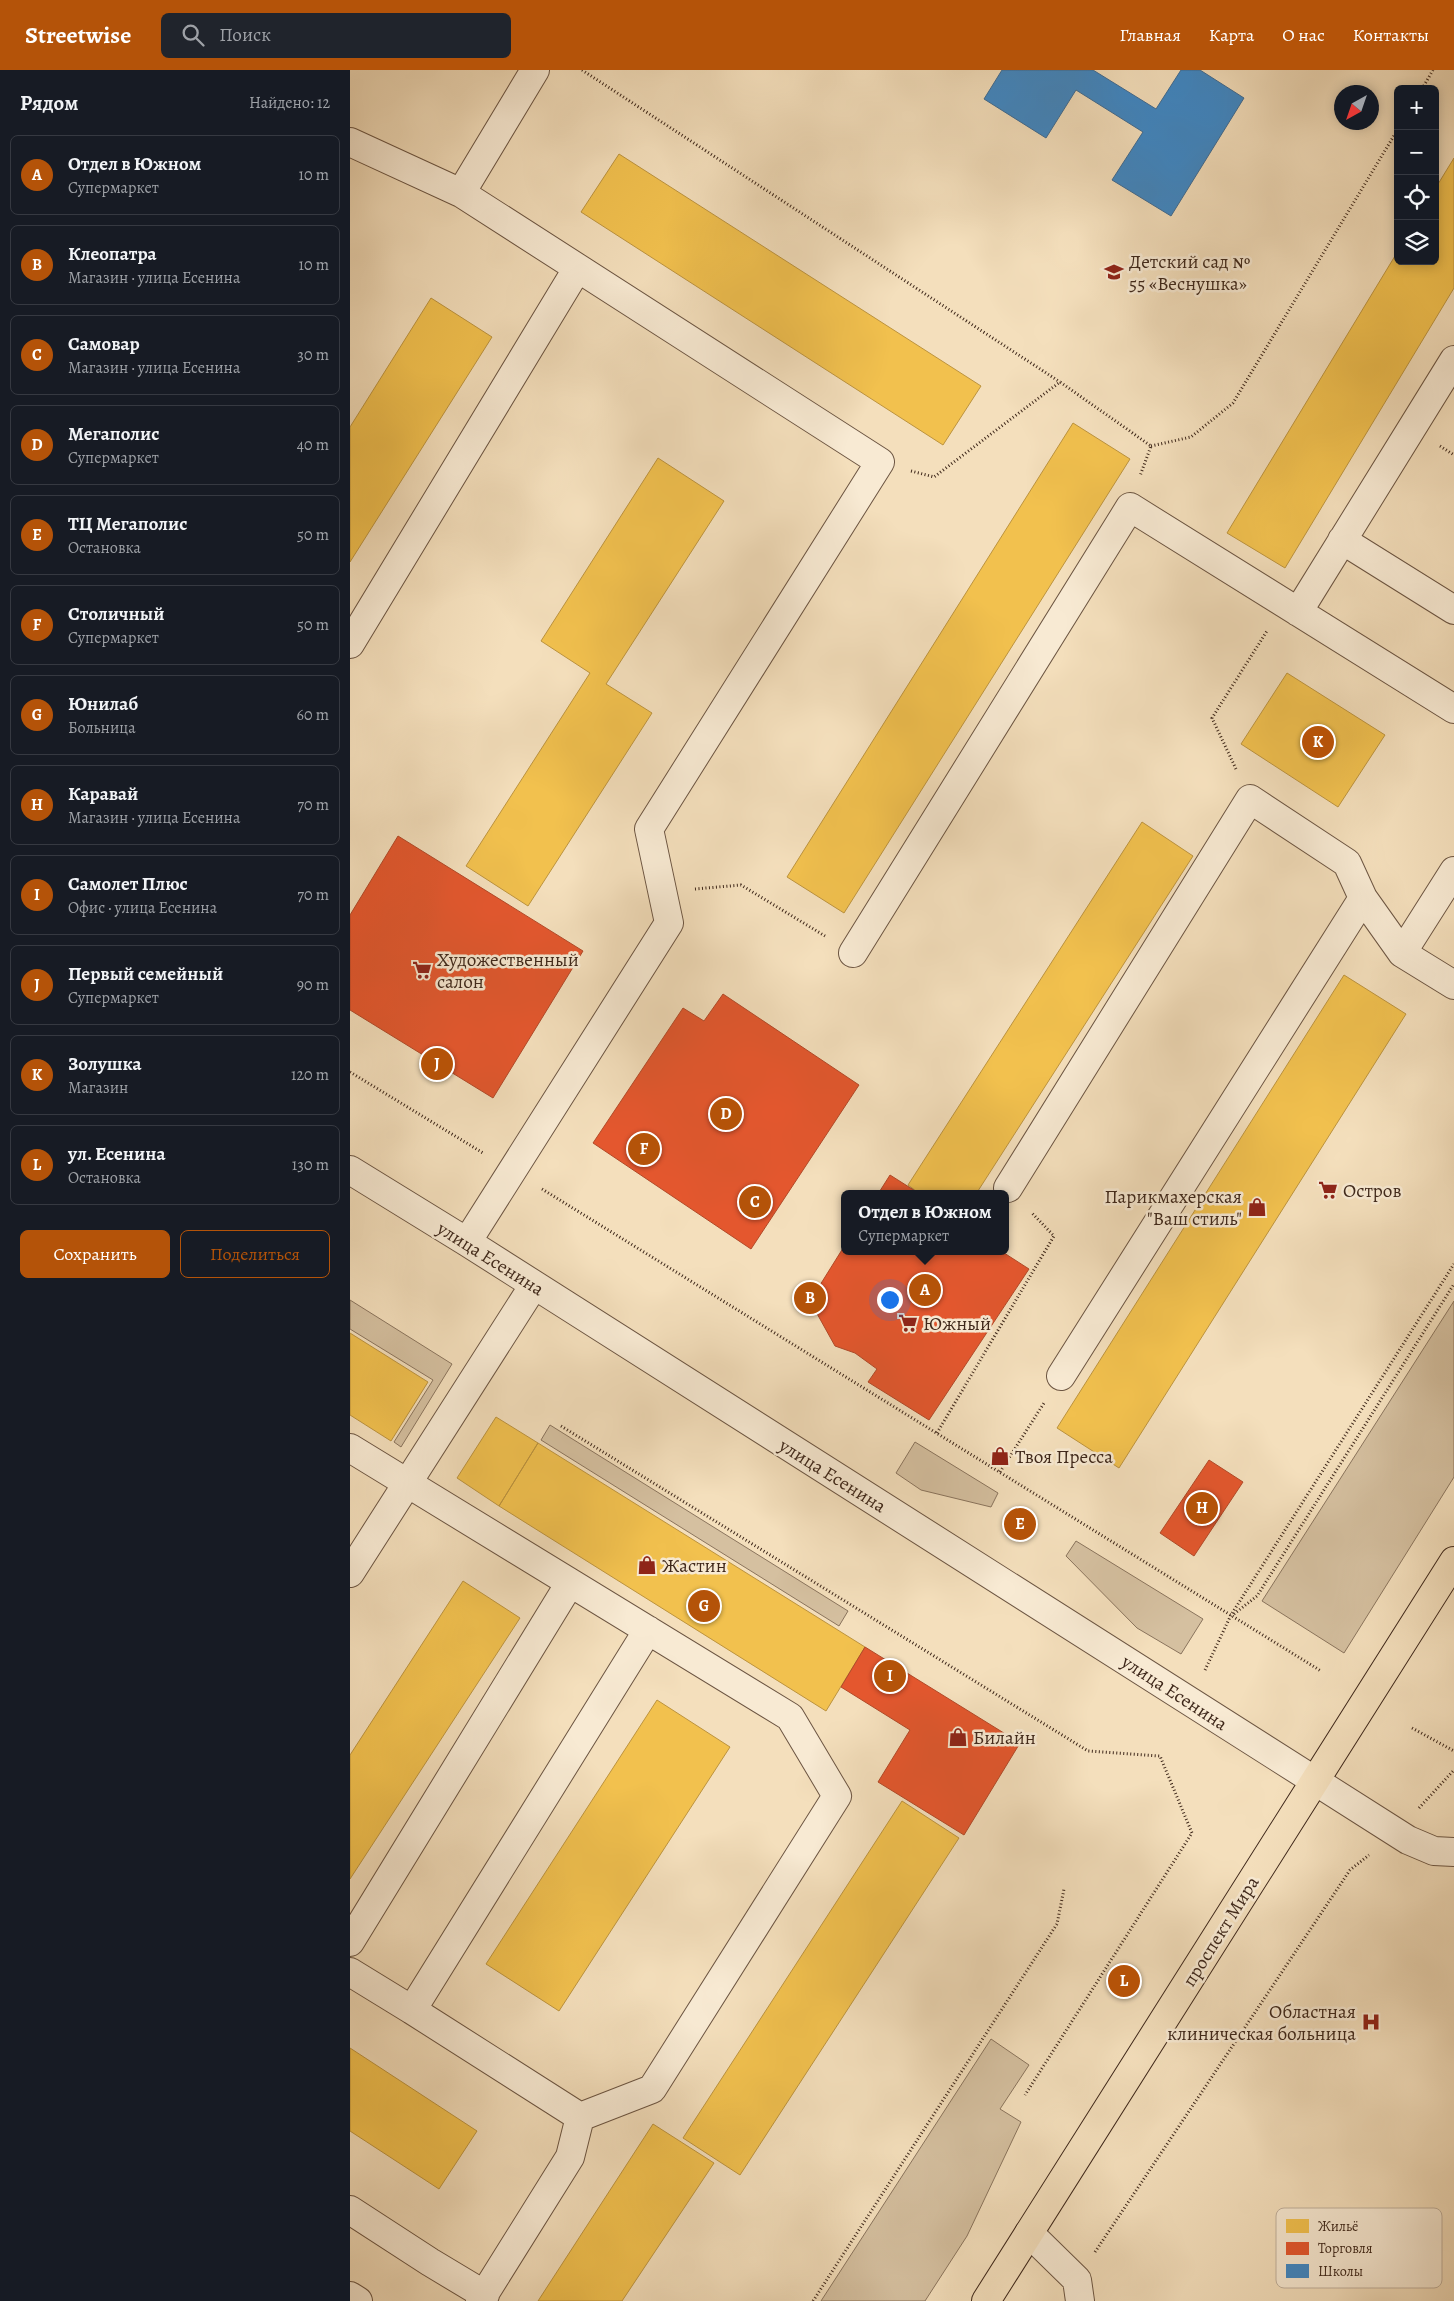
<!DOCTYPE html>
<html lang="ru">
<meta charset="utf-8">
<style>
body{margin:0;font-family:Alegreya,serif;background:#20242c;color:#f1f3f6}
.controls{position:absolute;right:15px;top:15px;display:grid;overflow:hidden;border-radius:8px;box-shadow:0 2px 12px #0003}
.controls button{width:45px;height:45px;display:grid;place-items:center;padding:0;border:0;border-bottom:1px solid #363941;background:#171b24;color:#f1f3f6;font:25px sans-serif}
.compass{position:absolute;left:984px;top:15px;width:45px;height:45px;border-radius:50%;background:#171b24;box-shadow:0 2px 12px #0003;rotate:220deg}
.you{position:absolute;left:539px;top:1229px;width:18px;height:18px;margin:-12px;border:4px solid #fff;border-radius:50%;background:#1a73e8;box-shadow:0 0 0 8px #1a73e833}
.badge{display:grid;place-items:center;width:32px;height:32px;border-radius:50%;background:#b45309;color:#fff;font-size:16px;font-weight:700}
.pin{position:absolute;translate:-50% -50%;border:2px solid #fff;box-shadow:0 1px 5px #0006}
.popup{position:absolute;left:491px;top:1120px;width:168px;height:65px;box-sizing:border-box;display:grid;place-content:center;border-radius:8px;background:#171b24;filter:drop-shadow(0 1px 4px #0005);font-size:16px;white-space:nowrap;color:#9ea1a6}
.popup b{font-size:19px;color:#f1f3f6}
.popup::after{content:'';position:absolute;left:50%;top:100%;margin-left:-10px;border:10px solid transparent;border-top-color:#171b24}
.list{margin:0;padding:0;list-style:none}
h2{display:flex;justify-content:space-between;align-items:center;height:65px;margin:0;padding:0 20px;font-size:21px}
h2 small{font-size:16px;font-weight:400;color:#9ea1a6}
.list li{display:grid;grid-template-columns:32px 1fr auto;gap:15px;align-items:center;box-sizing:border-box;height:80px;margin:0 10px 10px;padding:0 10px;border:1px solid #363941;border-radius:8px}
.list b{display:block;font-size:19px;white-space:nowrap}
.list p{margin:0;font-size:16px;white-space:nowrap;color:#9ea1a6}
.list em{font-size:16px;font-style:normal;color:#9ea1a6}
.actions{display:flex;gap:10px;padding:15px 20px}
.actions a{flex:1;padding:11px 0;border:1px solid #b45309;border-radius:8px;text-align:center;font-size:18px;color:#b45309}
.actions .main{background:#b45309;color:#fff}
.icon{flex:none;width:28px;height:28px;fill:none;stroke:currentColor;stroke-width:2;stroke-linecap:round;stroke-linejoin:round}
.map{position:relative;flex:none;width:1104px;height:2231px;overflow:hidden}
header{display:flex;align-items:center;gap:30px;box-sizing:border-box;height:70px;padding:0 25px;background:#b45309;color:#fff}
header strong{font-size:24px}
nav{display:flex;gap:28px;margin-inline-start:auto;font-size:18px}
.search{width:350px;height:45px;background:#20242c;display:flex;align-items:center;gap:12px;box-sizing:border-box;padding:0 18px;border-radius:8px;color:#9ea1a6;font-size:19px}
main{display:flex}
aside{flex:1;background:#171b24}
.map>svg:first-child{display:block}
</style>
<header>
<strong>Streetwise</strong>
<div class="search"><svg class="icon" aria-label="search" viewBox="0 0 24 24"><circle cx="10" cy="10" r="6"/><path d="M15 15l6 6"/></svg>Поиск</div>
<nav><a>Главная</a><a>Карта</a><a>О нас</a><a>Контакты</a></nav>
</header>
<main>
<aside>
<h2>Рядом<small>Найдено: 12</small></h2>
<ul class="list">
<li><span class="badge">A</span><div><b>Отдел в Южном</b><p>Супермаркет</p></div><em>10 m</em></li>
<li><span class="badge">B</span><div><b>Клеопатра</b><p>Магазин · улица Есенина</p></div><em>10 m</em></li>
<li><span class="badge">C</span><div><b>Самовар</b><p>Магазин · улица Есенина</p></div><em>30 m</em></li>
<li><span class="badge">D</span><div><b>Мегаполис</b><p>Супермаркет</p></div><em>40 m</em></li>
<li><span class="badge">E</span><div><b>ТЦ Мегаполис</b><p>Остановка</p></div><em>50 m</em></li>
<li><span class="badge">F</span><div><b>Столичный</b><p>Супермаркет</p></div><em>50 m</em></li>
<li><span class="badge">G</span><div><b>Юнилаб</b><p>Больница</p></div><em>60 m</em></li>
<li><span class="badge">H</span><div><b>Каравай</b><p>Магазин · улица Есенина</p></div><em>70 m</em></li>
<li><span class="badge">I</span><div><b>Самолет Плюс</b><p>Офис · улица Есенина</p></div><em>70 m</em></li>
<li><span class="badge">J</span><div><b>Первый семейный</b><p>Супермаркет</p></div><em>90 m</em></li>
<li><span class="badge">K</span><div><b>Золушка</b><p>Магазин</p></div><em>120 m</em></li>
<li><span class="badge">L</span><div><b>ул. Есенина</b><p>Остановка</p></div><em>130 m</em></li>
</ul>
<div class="actions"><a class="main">Сохранить</a><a>Поделиться</a></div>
</aside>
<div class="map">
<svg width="1104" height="2231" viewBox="0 0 1104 2231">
<rect width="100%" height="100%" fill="#f4dfbc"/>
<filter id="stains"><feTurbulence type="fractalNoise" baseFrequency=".004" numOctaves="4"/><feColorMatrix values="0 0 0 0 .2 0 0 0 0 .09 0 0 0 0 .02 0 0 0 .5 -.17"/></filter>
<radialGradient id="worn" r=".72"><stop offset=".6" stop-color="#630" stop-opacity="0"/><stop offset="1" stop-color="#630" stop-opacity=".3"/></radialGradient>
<path fill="#d5c0a0" stroke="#8a745d" d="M 0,1230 L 102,1294 L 51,1377 L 44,1372 L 83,1310 L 0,1259 Z
M 1104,1231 L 1104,1407 L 994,1583 L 912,1531 Z
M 200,1355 L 498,1541 L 489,1556 L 191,1370 Z
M 565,1372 L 648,1423 L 641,1437 L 571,1420 L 546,1403 Z
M 726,1471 L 853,1549 L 831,1584 L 787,1558 L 716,1486 Z
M 641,1969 L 679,1995 L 650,2039 L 671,2052 L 617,2166 L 575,2231 L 471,2231 Z"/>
<path fill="#f2c14e" stroke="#bc933e" d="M 269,84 L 631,316 L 593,375 L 231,142 Z
M 1104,88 L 1104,218 L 935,498 L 877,463 L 1048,181 L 1048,191 L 1085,191 L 1085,119 Z
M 81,228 L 142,267 L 0,492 L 0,357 Z
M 723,353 L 780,389 L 494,843 L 437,807 Z
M 308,388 L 374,431 L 256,614 L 302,643 L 178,836 L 116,796 L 240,603 L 191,571 Z
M 937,603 L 1035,665 L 988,737 L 891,674 Z
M 792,752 L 843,786 L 626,1124 L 570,1124 L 558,1115 Z
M 994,905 L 1056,944 L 769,1398 L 707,1358 Z
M 0,1263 L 78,1312 L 41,1371 L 0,1345 Z
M 146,1347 L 188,1373 L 149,1436 L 107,1408 Z
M 188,1373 L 515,1577 L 476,1641 L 149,1436 Z
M 113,1511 L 170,1548 L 0,1809 L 0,1685 Z
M 307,1630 L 380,1677 L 209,1941 L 136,1894 Z
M 552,1731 L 609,1768 L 390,2105 L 333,2068 Z
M 0,1978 L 127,2061 L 89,2119 L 0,2061 Z
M 303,2054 L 364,2093 L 272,2231 L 188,2231 Z"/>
<path fill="#e4572e" stroke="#b24928" d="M 48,766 L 233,881 L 143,1028 L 0,940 L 0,845 Z
M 373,924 L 509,1015 L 401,1179 L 243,1073 L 333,938 L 354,951 Z
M 540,1105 L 570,1124 L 528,1124 Z
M 495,1175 L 495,1181 L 651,1181 L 679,1199 L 579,1350 L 518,1312 L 527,1299 L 505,1283 L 485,1276 L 460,1231 Z
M 859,1390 L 893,1412 L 844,1486 L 810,1463 Z
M 515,1577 L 670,1673 L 614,1765 L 528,1712 L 560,1660 L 491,1617 Z"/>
<path fill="#3f88c5" stroke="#3f6b92" d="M 652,0 L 743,0 L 806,39 L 831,0 L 850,0 L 894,28 L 821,146 L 762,110 L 793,62 L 726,20 L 696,68 L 634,29 Z"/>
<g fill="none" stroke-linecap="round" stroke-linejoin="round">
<g stroke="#6c5542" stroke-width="30">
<path id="minor" d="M 0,72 L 111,123 L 185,0
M 111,123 L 530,392 L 299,759 L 319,853 L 117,1172
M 992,470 L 1104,540
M 948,542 L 1104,290
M 0,574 L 227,199
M 503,883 L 780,437 L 1104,639
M 1052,883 L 1104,801
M 0,1100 L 117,1172 L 1058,1770 L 1084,1781 L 1104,1782
M 658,1118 L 900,729 L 997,793 L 1013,828
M 711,1306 L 1013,828 L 1052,883 L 1104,915
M 0,1378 L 440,1647 L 487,1726 L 302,2019 L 230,2047 L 220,2087 L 130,2231
M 0,1503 L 184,1215
M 0,1872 L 220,1513
M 0,1902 L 62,1940
M 230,2047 L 62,1940 L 298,1560
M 0,2140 L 80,2192 L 135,2225
M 679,2163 L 727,2210 L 730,2231
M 0,2226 L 8,2231"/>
</g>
<g stroke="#3e271a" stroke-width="30">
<path id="major" d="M 636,2231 L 1104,1491"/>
</g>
<path stroke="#3e271a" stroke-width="3" stroke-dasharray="1 2.5" stroke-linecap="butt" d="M 232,0 L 710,312
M 1072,19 L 1083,0
M 801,376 L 841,367 L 883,333 L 1048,59
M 1090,376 L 1104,385
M 561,401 L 584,407 L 710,312 L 801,376 L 790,406
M 886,699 L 862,648 L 917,561
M 345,819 L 391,815 L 475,866
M 0,1002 L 133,1083
M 192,1119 L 971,1601
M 211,1356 L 738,1681 L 810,1686 L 842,1763 L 675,2025
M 587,1363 L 704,1166 L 681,1142
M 650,1402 L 694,1333
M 884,1544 L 907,1526 L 1104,1214
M 855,1600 L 881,1545 L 1104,1194
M 1062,1658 L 1104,1681
M 1069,1738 L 1104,1700
M 745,2182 L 1000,1800 L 1019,1785
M 463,2231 L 707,1854 L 714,1819"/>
<use href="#minor" stroke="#f8ead3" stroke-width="28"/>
<use href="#major" stroke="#f4dfbc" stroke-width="28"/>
</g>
<defs>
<g id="school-bare" transform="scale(1.5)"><path d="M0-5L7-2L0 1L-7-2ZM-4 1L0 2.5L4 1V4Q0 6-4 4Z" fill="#8f2418" stroke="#f8ead3" stroke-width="2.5" paint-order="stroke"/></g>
<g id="supermarket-bare" transform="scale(1.5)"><path d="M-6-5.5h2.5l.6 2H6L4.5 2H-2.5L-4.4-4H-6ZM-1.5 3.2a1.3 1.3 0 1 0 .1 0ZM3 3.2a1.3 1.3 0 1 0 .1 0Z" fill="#8f2418" stroke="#f8ead3" stroke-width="2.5" paint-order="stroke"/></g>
<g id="shop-bare" transform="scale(1.5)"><path d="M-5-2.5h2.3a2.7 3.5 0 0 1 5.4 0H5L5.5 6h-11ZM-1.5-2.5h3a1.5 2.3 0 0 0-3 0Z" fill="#8f2418" stroke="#f8ead3" stroke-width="2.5" paint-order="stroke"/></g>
<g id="hospital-bare" transform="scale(1.5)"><path d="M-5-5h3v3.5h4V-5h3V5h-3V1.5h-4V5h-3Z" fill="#8f2418" stroke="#f8ead3" stroke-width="2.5" paint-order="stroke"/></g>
</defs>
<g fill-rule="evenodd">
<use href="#school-bare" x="764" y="202"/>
<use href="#supermarket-bare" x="72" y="900"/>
<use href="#supermarket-bare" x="978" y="1120"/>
<use href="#shop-bare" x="907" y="1137"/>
<use href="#supermarket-bare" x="558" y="1253"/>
<use href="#shop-bare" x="650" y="1386"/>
<use href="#shop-bare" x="297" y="1495"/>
<use href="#shop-bare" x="608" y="1667"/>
<use href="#hospital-bare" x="1021" y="1952"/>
</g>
<g text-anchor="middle" stroke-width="5" stroke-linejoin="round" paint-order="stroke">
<g font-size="19" fill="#3e271a" stroke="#f8ead3" text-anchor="start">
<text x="779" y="198">Детский сад №<tspan x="779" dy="22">55 «Веснушка»</tspan></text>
<text x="87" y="896">Художественный<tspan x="87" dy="22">салон</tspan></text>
<text x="993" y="1127">Остров</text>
<text x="892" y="1133" text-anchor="end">Парикмахерская<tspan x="892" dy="22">"Ваш стиль"</tspan></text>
<text x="573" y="1260">Южный</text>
<text x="665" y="1393">Твоя Пресса</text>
<text x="312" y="1502">Жастин</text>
<text x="623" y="1674">Билайн</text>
<text x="1006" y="1948" text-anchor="end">Областная<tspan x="1006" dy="22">клиническая больница</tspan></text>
</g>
<g font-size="19" fill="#3e271a" stroke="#f8ead3">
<text transform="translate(141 1188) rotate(32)" y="7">улица Есенина</text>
<text transform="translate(483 1405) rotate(32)" y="7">улица Есенина</text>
<text transform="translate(825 1622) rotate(33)" y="7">улица Есенина</text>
<text transform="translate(870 1861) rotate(-58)" y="7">проспект Мира</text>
</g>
</g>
<rect x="926" y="2138" width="166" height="80" rx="8" fill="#f8ead3" stroke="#c0b09c" stroke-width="1"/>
<rect x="936" y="2149" width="23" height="14" fill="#f2c14e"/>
<rect x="936" y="2172" width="23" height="13" fill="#e4572e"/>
<rect x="936" y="2194" width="23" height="14" fill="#3f88c5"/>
<g font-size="14" fill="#3e271a">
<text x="968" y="2161">Жильё</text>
<text x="968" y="2183">Торговля</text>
<text x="968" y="2206">Школы</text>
</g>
<rect width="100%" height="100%" filter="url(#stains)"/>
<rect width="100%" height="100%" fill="url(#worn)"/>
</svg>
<div class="controls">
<button>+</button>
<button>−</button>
<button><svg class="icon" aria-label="locate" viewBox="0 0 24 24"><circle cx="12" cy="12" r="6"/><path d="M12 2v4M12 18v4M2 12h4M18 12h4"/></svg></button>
<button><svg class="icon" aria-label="layers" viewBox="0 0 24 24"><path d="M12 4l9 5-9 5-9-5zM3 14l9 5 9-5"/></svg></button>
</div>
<svg class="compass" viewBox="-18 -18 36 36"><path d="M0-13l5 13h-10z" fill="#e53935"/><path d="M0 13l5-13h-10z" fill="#9ea1a6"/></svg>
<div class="you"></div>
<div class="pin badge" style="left:575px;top:1220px">A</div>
<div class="popup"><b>Отдел в Южном</b>Супермаркет</div>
<div class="pin badge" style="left:460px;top:1228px">B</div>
<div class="pin badge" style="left:405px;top:1132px">C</div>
<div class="pin badge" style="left:376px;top:1044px">D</div>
<div class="pin badge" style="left:670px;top:1454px">E</div>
<div class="pin badge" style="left:294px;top:1079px">F</div>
<div class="pin badge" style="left:354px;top:1536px">G</div>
<div class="pin badge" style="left:852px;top:1438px">H</div>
<div class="pin badge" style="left:540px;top:1606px">I</div>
<div class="pin badge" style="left:87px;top:994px">J</div>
<div class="pin badge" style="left:968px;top:672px">K</div>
<div class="pin badge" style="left:774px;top:1911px">L</div>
</div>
</main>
